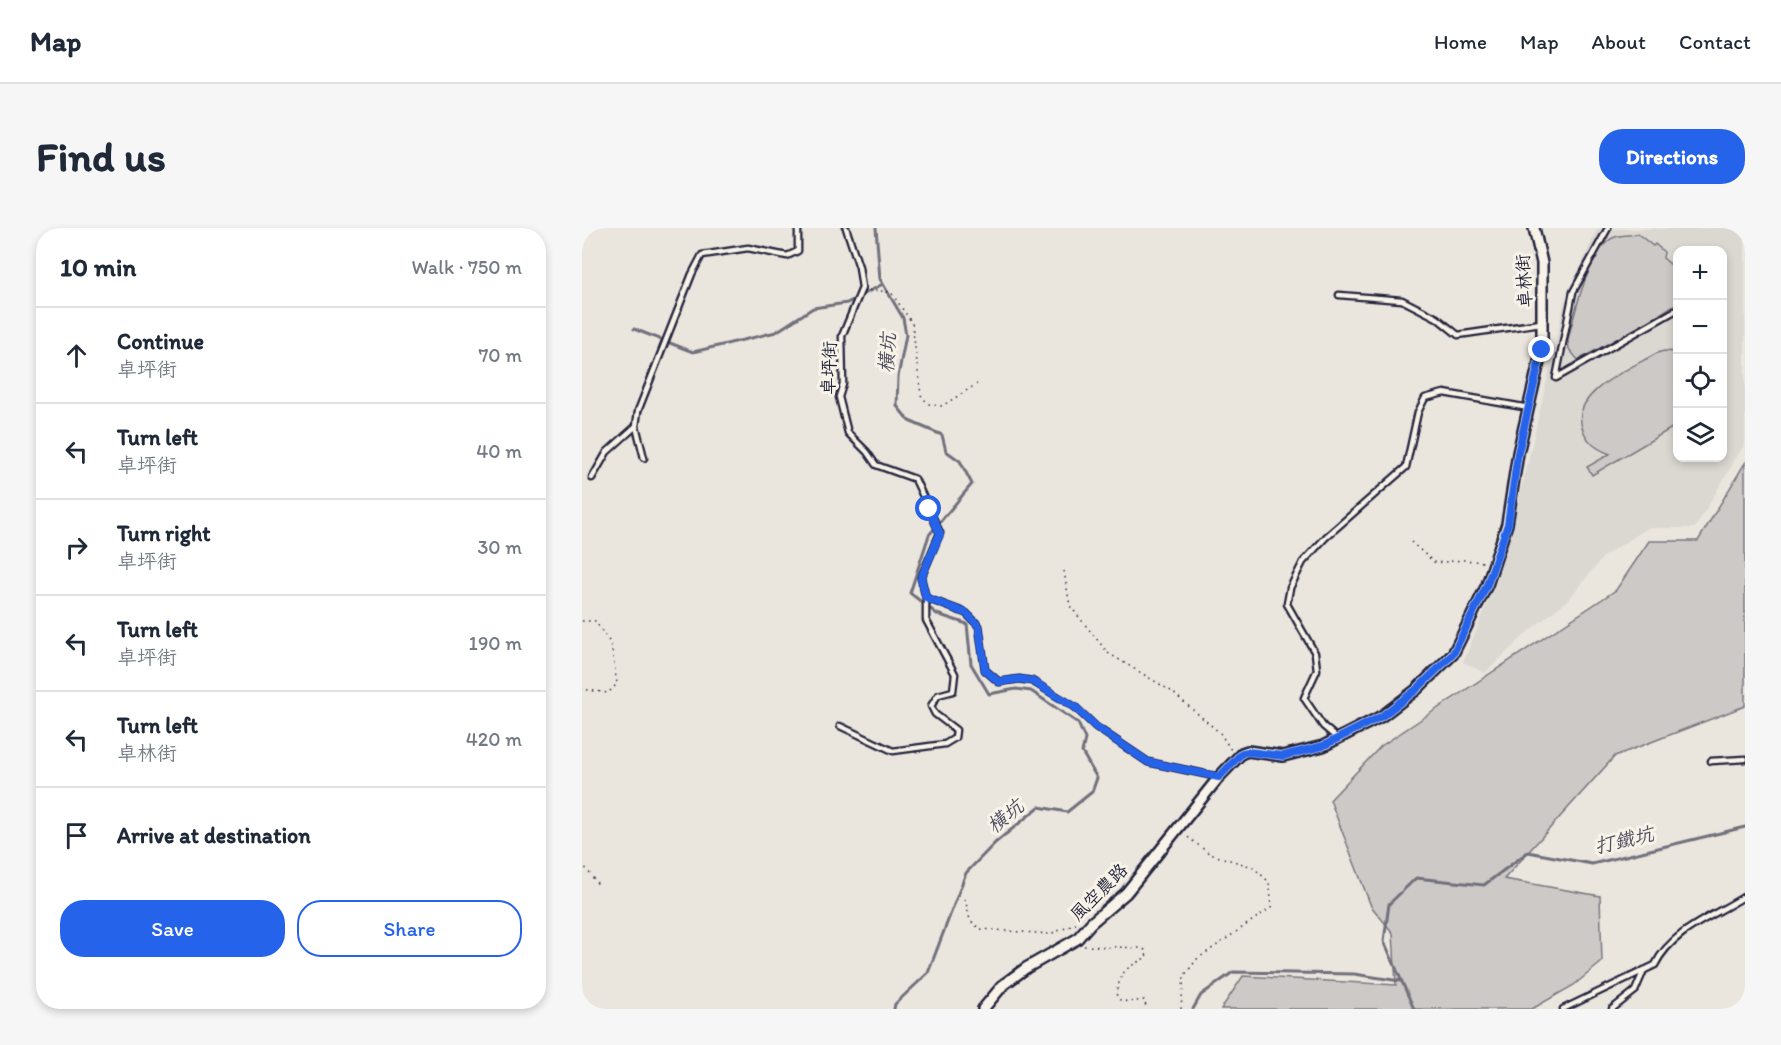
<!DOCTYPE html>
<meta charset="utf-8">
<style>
body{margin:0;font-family:Itim,"LXGW WenKai TC",sans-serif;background:#f6f6f7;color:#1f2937}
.controls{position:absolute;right:18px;top:18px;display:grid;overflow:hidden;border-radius:12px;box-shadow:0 3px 9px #0003}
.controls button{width:54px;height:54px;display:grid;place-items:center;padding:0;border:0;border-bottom:2px solid #e0e1e3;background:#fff;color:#1f2937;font:30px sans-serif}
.stop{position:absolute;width:18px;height:18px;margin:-14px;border:4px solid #2563eb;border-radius:50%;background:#fff}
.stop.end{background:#2563eb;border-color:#fff;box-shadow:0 2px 6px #0008}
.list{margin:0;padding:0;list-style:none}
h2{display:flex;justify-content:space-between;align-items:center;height:78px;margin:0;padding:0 24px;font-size:26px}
h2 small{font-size:20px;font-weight:400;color:#747a83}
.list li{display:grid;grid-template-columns:39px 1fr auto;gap:18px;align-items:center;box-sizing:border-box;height:96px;padding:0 24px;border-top:2px solid #e0e1e3}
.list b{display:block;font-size:22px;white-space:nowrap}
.list p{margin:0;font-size:20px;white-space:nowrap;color:#747a83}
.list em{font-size:20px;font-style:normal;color:#747a83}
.actions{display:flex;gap:12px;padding:18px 24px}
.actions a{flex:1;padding:14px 0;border:2px solid #2563eb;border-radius:24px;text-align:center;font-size:21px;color:#2563eb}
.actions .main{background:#2563eb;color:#fff}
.icon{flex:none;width:33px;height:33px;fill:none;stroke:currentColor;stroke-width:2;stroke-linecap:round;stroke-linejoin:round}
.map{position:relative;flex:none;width:1163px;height:781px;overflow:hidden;border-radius:24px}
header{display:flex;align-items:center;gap:36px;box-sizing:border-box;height:84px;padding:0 30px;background:#fff;border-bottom:2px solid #e0e1e3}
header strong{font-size:28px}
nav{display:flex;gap:33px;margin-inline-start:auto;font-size:21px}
.intro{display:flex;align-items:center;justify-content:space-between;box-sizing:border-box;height:144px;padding:0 36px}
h1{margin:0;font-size:42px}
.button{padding:15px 27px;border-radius:24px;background:#2563eb;color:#fff;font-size:21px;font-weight:700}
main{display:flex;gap:36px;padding:0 36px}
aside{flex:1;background:#fff;border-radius:24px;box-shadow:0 3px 9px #0003}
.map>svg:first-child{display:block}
</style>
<header>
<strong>Map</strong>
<nav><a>Home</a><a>Map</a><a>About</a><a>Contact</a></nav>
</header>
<div class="intro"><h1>Find us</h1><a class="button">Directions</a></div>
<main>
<aside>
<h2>10 min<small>Walk · 750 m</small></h2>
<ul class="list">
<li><svg class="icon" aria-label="ahead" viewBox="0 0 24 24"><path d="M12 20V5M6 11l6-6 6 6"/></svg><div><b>Continue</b><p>卓坪街</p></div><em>70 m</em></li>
<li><svg class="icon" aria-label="left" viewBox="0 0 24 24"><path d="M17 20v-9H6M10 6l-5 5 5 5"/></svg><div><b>Turn left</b><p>卓坪街</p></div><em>40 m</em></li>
<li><svg class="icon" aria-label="right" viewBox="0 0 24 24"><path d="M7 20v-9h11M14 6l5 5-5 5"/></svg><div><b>Turn right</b><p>卓坪街</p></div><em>30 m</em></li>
<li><svg class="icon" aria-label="left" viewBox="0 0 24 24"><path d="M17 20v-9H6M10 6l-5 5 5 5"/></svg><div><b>Turn left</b><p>卓坪街</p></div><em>190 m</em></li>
<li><svg class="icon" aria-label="left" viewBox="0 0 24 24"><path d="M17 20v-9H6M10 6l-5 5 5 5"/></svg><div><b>Turn left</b><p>卓林街</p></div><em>420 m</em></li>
<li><svg class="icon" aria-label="arrive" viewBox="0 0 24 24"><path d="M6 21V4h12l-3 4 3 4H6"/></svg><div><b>Arrive at destination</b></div></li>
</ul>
<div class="actions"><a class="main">Save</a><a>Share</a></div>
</aside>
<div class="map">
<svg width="1163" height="781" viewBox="0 0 1163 781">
<rect width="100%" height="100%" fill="#eae6de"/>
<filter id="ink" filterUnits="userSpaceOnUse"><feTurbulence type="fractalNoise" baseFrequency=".0167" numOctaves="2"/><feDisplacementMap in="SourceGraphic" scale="12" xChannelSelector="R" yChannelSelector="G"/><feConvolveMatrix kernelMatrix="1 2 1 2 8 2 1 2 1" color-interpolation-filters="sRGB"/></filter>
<g filter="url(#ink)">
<path fill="#dbd8d2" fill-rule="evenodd" d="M 1163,0 L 1163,215 L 1113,300 L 1066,300 L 1022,328 L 987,371 L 947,403 L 903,445 L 881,434 L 915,352 L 947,230 L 982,76 L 1015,1 ZM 1096,22 L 1140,22 L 1140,230 L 1096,230 Z"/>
<path fill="#cdc9c6" stroke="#787680" stroke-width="1.5" d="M 1056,6 L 1071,18 L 1073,16 L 1082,24 L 1081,30 L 1095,42 L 1095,75 L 1078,86 L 1078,87 L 996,132 L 987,121 L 986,112 C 992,88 1007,18 1033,9 C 1040,7 1049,7 1056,6 Z
M 1082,123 L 1095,124 L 1095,197 L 1010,247 L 1005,239 L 1028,226 C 1015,221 1006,215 1001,202 C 985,165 1050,140 1075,125 Z
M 1163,235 L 1163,478 L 1033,528 L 922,651 L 1018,668 L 1020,734 L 992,757 L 950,781 L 639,781 L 661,748 L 814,757 L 811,705 L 789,678 L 748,572 L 799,518 L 1034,362 L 1067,313 L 1116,313 Z"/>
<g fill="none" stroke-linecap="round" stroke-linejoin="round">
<path stroke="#716f7b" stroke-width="3" d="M 294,0 L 298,51 L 321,90 L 324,107 L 316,149 L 315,178 L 327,193 L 360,207 L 364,223 L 378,233 L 390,256 L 347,307 L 328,365 L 355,386 L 385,396 L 389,436 L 407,466 L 434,461 L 449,463 L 496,495 L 503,511 L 500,524 L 515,550 L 510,564 L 485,584 L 457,579 L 413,615 L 384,645 L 346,745 L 313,776 L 312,781
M 52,101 L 111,124 L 194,104 L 231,80 L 265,75 L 301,56
M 611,781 L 619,767 L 651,744 L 772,746 L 818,753
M 832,781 L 802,713 L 807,676 L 834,650 L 902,657 L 946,624 L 1010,636 L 1163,599"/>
<g stroke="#22223b" stroke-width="9">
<path id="lane" d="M 264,0 L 277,39 L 280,60 L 260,108 L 261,156 L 257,169 L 266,205 L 285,224 L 294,237 L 333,251 L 358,305 L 339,350 L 344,370 L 384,385 L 397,398 L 403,442 L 417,454 L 437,451 L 450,453 L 493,479 L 514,499 L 566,534 L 637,549
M 1026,0 L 991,64 L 974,150 L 1096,81
M 757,67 L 820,72 L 855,90 L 876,107 L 959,95
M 54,198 L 62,230
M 10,250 L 25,224 L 54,198 L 56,183 L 110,46 L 120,27 L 166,20 L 205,28 L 216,23 L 216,0
M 258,498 L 311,523 L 363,516 L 373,510 L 374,502 L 353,486 L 349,478 L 356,467 L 371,463 L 373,446 L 344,392 L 344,370
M 755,510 L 741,498 L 722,470 L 735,442 L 733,425 L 705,376 L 708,360 L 721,334 L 744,309 L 824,239 L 836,184 L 843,170 L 862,165 L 947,180
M 1129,533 L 1163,531
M 981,781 L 1073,737 C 1090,702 1132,688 1163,668
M 1030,781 L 1053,763 L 1062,742"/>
</g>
<g stroke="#22223b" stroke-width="14">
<path id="street" d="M 401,781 L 421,757 L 444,740 L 495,711 L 509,695 L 544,665 L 637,549 L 660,525 L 666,523 L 701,528 L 741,518 L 800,488 L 834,462 L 871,426 L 905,357 L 925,296 L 936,225 L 960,121 L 960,35 L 952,0"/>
</g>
<path stroke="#22223b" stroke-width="1.5" stroke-dasharray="1.5 4.5" stroke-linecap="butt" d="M 287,62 L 309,64 L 330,95 L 339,167 L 346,176 L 360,178 L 395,156
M 829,314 L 853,335 L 882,332 L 901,334
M 482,343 L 488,378 L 526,425 L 589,463 L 638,505 L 649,522
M 0,393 L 13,393 L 29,416 L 35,456 L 26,465 L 0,461
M 0,635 L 17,658
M 383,671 L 388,692 L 398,701 L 468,706 L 494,696
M 502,718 L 558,720 L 563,722 L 565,729 C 543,741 540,741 534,766 L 538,772 L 547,774 L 562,772 L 564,775 L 562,781
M 599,781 L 602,748 L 615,731 L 690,679 L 687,654 L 671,639 L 628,626 L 603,607"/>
<use href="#lane" stroke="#f7f3e8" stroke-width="4.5"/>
<use href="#street" stroke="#f7f3e8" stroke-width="9"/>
</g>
</g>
<g fill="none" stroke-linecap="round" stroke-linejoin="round" filter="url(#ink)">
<path stroke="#2563eb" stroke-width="8" d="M 347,281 L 358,306 L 339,350 L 344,370 L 384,385 L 397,398 L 403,442 L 417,454 L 437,451 L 450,453 L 493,479 L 514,499 L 566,534 L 637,549 L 660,525 L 666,524 L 701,528 L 741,518 L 800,488 L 834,462 L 871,426 L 905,357 L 926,296 L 936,225 L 960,122"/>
</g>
<g text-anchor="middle" stroke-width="6" stroke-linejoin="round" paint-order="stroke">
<g font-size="18" fill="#22223b" stroke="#f7f3e8">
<text transform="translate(942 53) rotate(-93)" y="6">卓林街</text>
<text transform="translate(247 140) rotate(-88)" y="6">卓坪街</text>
<text transform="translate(517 664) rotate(-45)" y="6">風空農路</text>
</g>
<g font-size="20" font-style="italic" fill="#504f60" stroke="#f7f3e8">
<text transform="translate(305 125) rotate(-86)" y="7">橫坑</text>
<text transform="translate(423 588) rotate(-39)" y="7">橫坑</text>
<text transform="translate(1042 612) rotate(-13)" y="7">打鐵坑</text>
</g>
</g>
</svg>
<div class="controls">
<button>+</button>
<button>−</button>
<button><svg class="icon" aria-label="locate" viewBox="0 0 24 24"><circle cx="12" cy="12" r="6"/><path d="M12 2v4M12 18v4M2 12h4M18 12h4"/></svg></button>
<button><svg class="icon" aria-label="layers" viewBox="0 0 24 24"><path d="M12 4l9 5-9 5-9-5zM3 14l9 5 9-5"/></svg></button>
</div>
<div class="stop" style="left:347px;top:281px"></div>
<div class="stop end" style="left:960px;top:122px"></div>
</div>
</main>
